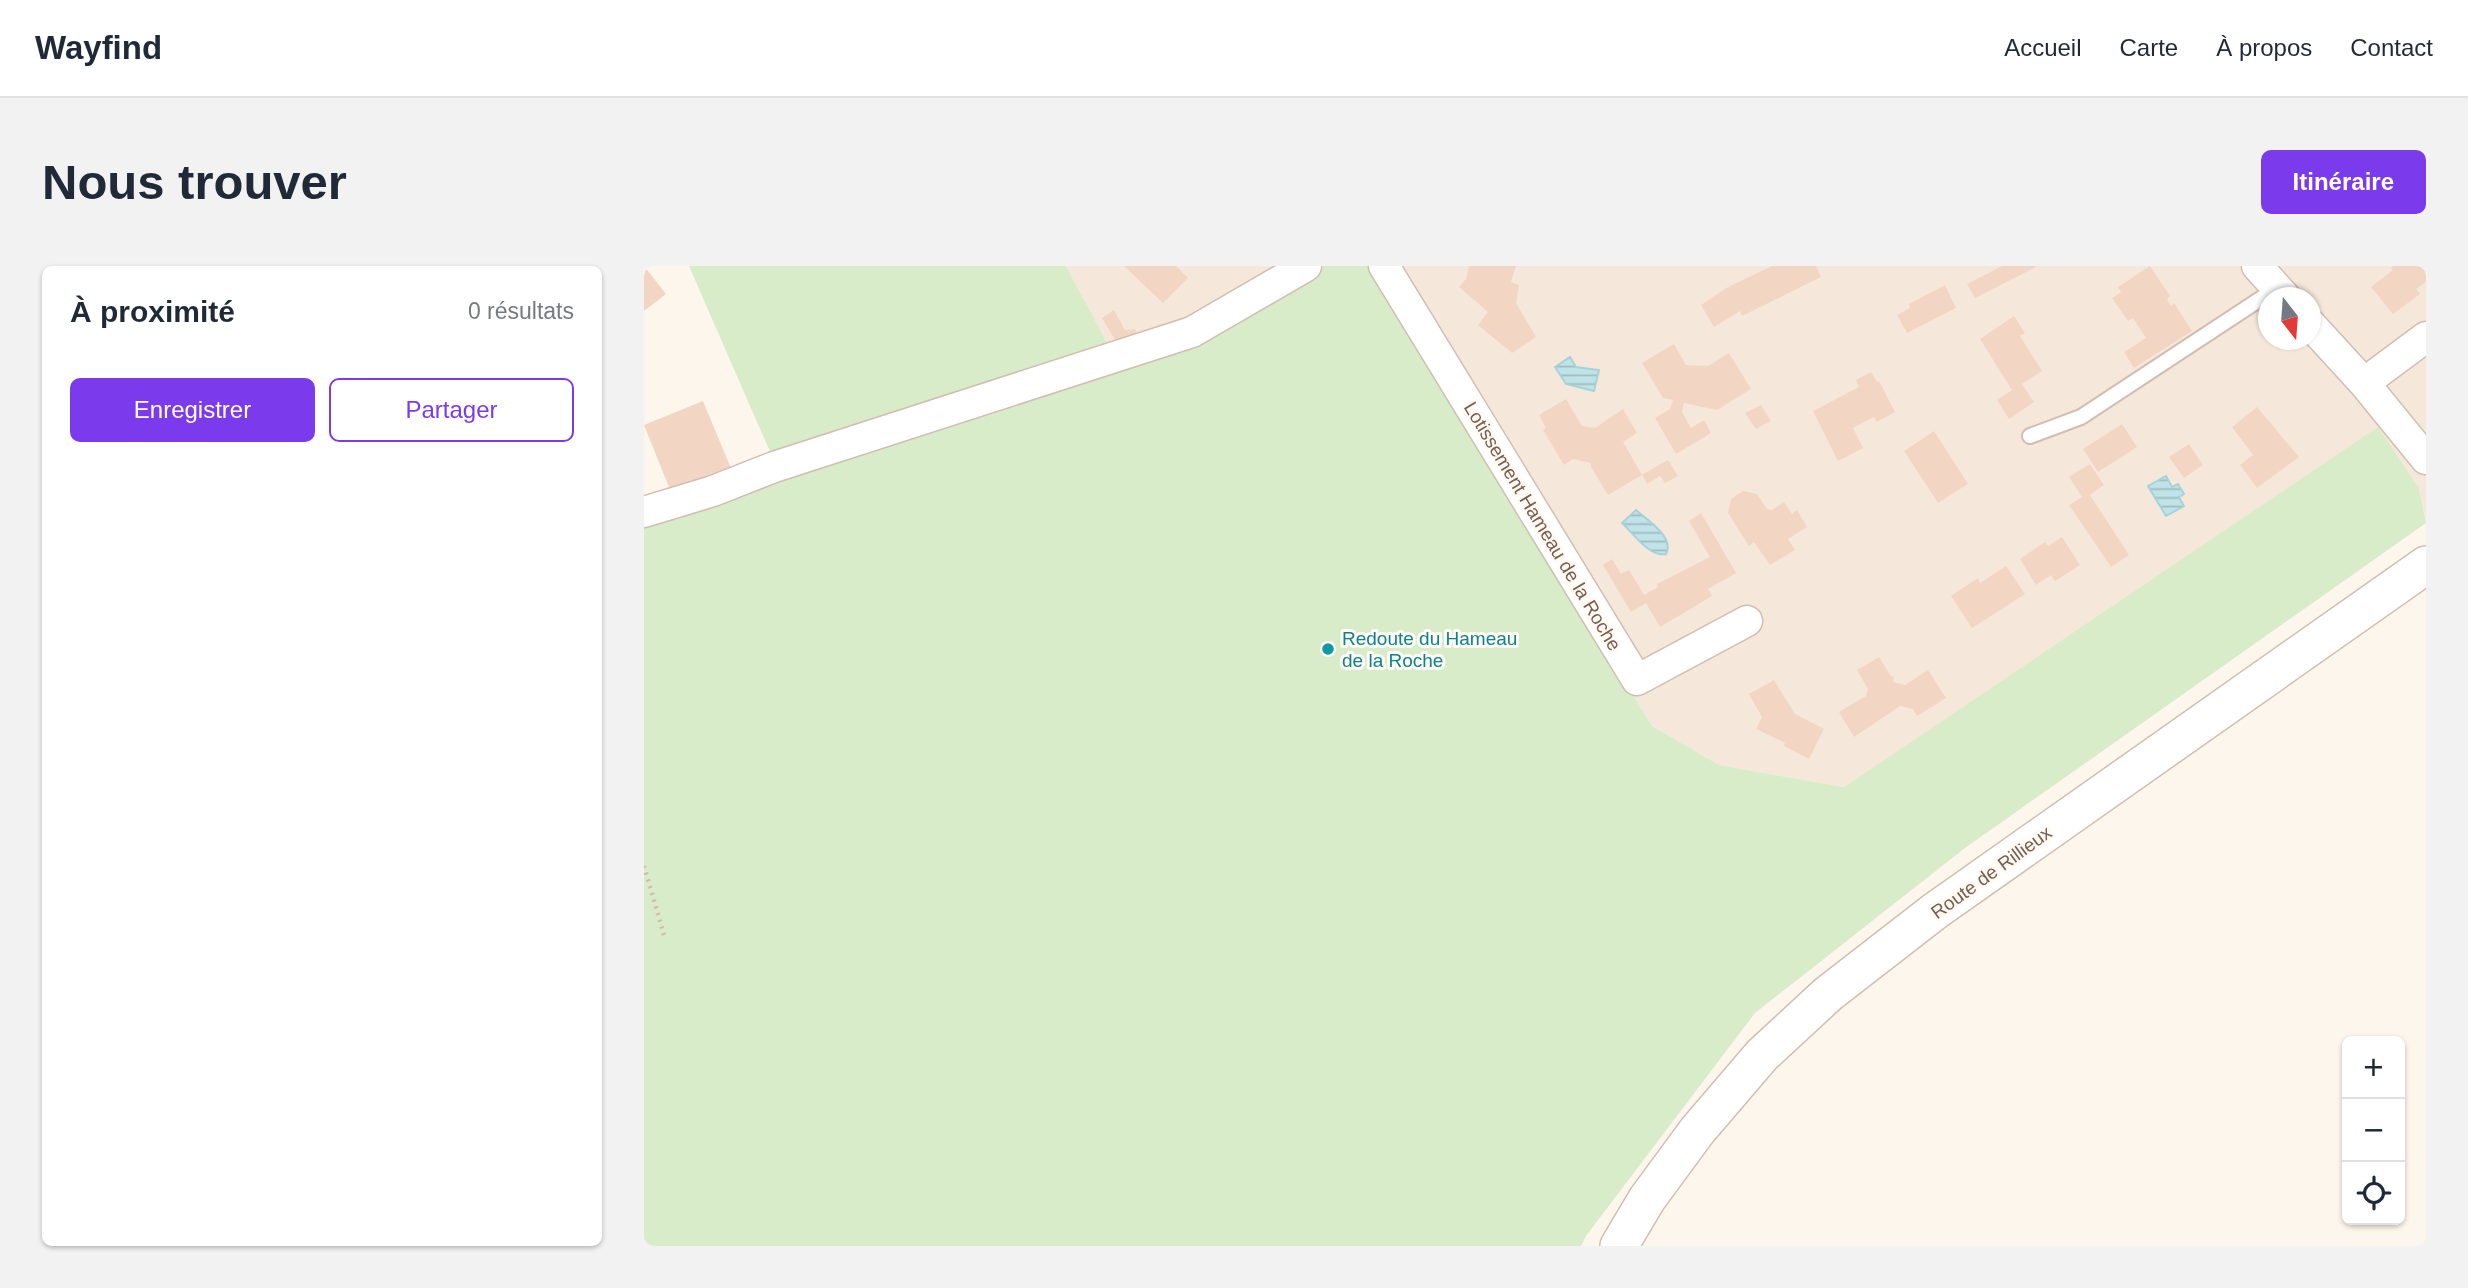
<!DOCTYPE html>
<html lang="fr">
<meta charset="utf-8">
<style>
body{margin:0;font-family:Helvetica,sans-serif;background:#f2f2f3;color:#1f2937}
.controls{position:absolute;right:21px;bottom:21px;display:grid;overflow:hidden;border-radius:10px;box-shadow:0 2px 5px #0004}
.controls button{width:63px;height:63px;display:grid;place-items:center;padding:0;border:0;border-bottom:2px solid #e0e1e3;background:#fff;color:#1f2937;font:35px sans-serif}
.compass{position:absolute;left:1614px;top:21px;width:63px;height:63px;border-radius:50%;background:#fff;box-shadow:0 2px 5px #0004;rotate:163deg}
.list{margin:0;padding:0;list-style:none}
h2{display:flex;justify-content:space-between;align-items:center;height:91px;margin:0;padding:0 28px;font-size:30px}
h2 small{font-size:23px;font-weight:400;color:#747a83}
.actions{display:flex;gap:14px;padding:21px 28px}
.actions a{flex:1;padding:16px 0;border:2px solid #7c3aed;border-radius:10px;text-align:center;font-size:24px;color:#7c3aed}
.actions .main{background:#7c3aed;color:#fff}
.icon{flex:none;width:38px;height:38px;fill:none;stroke:currentColor;stroke-width:2;stroke-linecap:round;stroke-linejoin:round}
.map{position:relative;flex:none;width:1782px;height:980px;overflow:hidden;border-radius:10px}
header{display:flex;align-items:center;gap:42px;box-sizing:border-box;height:98px;padding:0 35px;background:#fff;border-bottom:2px solid #e0e1e3}
header strong{font-size:33px}
nav{display:flex;gap:38px;margin-inline-start:auto;font-size:24px}
.intro{display:flex;align-items:center;justify-content:space-between;box-sizing:border-box;height:168px;padding:0 42px}
h1{margin:0;font-size:49px}
.button{padding:18px 32px;border-radius:10px;background:#7c3aed;color:#fff;font-size:24px;font-weight:700}
main{display:flex;gap:42px;padding:0 42px}
aside{flex:1;background:#fff;border-radius:10px;box-shadow:0 2px 5px #0004}
.map>svg:first-child{display:block}
</style>
<header>
<strong>Wayfind</strong>
<nav><a>Accueil</a><a>Carte</a><a>À propos</a><a>Contact</a></nav>
</header>
<div class="intro"><h1>Nous trouver</h1><a class="button">Itinéraire</a></div>
<main>
<aside>
<h2>À proximité<small>0 résultats</small></h2>
<ul class="list">
</ul>
<div class="actions"><a class="main">Enregistrer</a><a>Partager</a></div>
</aside>
<div class="map">
<svg width="1782" height="980" viewBox="0 0 1782 980">
<defs>
<pattern id="water-rules" width="6" height="5" patternUnits="userSpaceOnUse" patternTransform="scale(1.75)"><rect width="6" height="5" fill="#bfe3e8"/><path d="M0 2.5h6" fill="none" stroke="#a0bbbe"/></pattern>
</defs>
<rect width="100%" height="100%" fill="#fdf6ec"/>
<path fill="#f5e8da" fill-rule="evenodd" d="M 422,0 L 680,0 L 540,79 L 475,99 Z
M 725,0 L 1782,0 L 1782,255 L 1775,222 L 1734,162 L 1200,521 L 1075,499 L 1008,460 ZM 1624,32 L 1666,32 L 1666,74 L 1624,74 Z"/>
<path fill="#d8ecc9" d="M 45,0 L 422,0 L 467,84 L 127,188 Z
M 680,0 L 725,0 L 1008,460 L 1075,499 L 1200,521 L 1734,161 L 1775,222 L 1782,257 L 1321,582 L 1111,747 L 942,970 L 937,980 L 0,980 L 0,261 L 540,79 Z"/>
<path fill="url(#water-rules)" stroke="#a5d3da" stroke-width="2" d="M 926,91 L 932,101 L 955,104 L 950,125 L 922,118 L 911,101 Z
M 1522,210 L 1528,221 L 1534,218 L 1540,228 L 1535,231 L 1540,240 L 1522,250 L 1504,220 Z
M 992,244 C 1003,254 1031,271 1022,288 C 1005,291 990,268 978,257 Z"/>
<path fill="#f3d5c3" d="M 0,0 L 22,28 L 0,45 Z
M 480,0 L 532,0 L 544,12 L 519,37 Z
M 825,0 L 872,0 L 867,16 L 875,19 L 872,37 L 892,71 L 868,87 L 834,59 L 844,46 L 815,21 L 822,13 Z
M 1128,0 L 1172,0 L 1177,11 L 1098,50 L 1096,45 L 1070,61 L 1057,39 L 1084,21 Z
M 1358,0 L 1394,0 L 1331,32 L 1323,18 Z
M 1506,0 L 1526,30 L 1523,33 L 1527,40 L 1530,37 L 1548,65 L 1490,102 L 1480,86 L 1502,72 L 1489,52 L 1484,55 L 1468,32 L 1477,26 L 1474,21 Z
M 1749,0 L 1782,0 L 1782,16 L 1772,23 L 1776,28 L 1749,48 L 1727,21 L 1749,4 L 1747,2 Z
M 1301,19 L 1312,42 L 1263,67 L 1253,49 L 1266,42 L 1265,38 Z
M 470,44 L 481,64 L 491,63 L 497,76 L 477,84 L 458,52 Z
M 1370,50 L 1381,67 L 1376,70 L 1398,105 L 1378,118 L 1390,136 L 1365,153 L 1353,134 L 1368,124 L 1336,73 Z
M 1030,78 L 1042,99 L 1064,100 L 1085,87 L 1107,123 L 1073,144 L 1040,137 L 1038,146 L 1047,162 L 1060,154 L 1067,167 L 1032,188 L 1011,152 L 1026,143 L 1029,134 L 1019,132 L 998,97 Z
M 1227,106 L 1233,116 L 1235,115 L 1251,146 L 1233,156 L 1230,151 L 1209,162 L 1219,182 L 1194,195 L 1169,145 L 1215,121 L 1212,114 Z
M 922,133 L 938,160 L 951,162 L 979,143 L 993,167 L 979,176 L 998,209 L 964,229 L 947,201 L 947,197 L 929,193 L 920,199 L 899,164 L 902,162 L 895,149 Z
M 59,135 L 91,212 L 31,236 L 0,159 Z
M 1117,139 L 1127,155 L 1112,163 L 1101,147 Z
M 1613,141 L 1655,191 L 1613,222 L 1596,199 L 1609,189 L 1588,161 Z
M 1478,158 L 1493,181 L 1454,206 L 1439,183 Z
M 1290,165 L 1324,218 L 1294,237 L 1260,185 Z
M 1545,178 L 1559,199 L 1540,212 L 1525,191 Z
M 1024,194 L 1034,210 L 1021,217 L 1016,210 L 1003,218 L 998,209 Z
M 1446,198 L 1460,219 L 1446,229 L 1485,289 L 1467,301 L 1425,239 L 1438,231 L 1425,211 Z
M 1099,225 L 1113,228 L 1123,243 L 1128,244 L 1140,236 L 1148,248 L 1153,244 L 1163,261 L 1144,273 L 1151,284 L 1126,299 L 1110,276 L 1105,280 L 1084,247 L 1087,233 Z
M 1057,247 L 1092,307 L 1064,323 L 1068,330 L 1016,361 L 1002,337 L 987,346 L 959,299 L 968,293 L 977,308 L 985,304 L 1000,329 L 1014,321 L 1013,318 L 1066,291 L 1045,255 Z
M 1418,271 L 1436,299 L 1411,315 L 1407,309 L 1392,319 L 1376,293 L 1401,276 L 1404,280 Z
M 1362,300 L 1381,328 L 1328,362 L 1307,330 L 1334,312 L 1336,317 Z
M 1235,391 L 1247,410 L 1250,411 L 1249,416 L 1261,419 L 1284,404 L 1302,432 L 1273,450 L 1269,443 L 1256,440 L 1210,471 L 1195,446 L 1222,430 L 1224,423 L 1213,404 Z
M 1130,414 L 1151,448 L 1180,463 L 1165,493 L 1140,480 L 1141,477 L 1112,463 L 1118,451 L 1105,428 Z"/>
<g fill="none" stroke-linecap="round" stroke-linejoin="round">
<g stroke="#d1beb0" stroke-width="18">
<path id="service" d="M 1386,170 L 1437,151 L 1633,22"/>
</g>
<g stroke="#d1beb0" stroke-width="33">
<path id="minor" d="M 740,0 L 993,414 L 1103,355
M 1613,0 L 1642,32
M 1666,58 L 1720,117 L 1782,193
M 1720,117 L 1782,71
M 0,246 L 69,225 L 130,201 L 548,66 L 662,0"/>
</g>
<g stroke="#d1beb0" stroke-width="40">
<path id="tertiary" d="M 975,980 L 1003,933 L 1053,865 L 1118,789 L 1184,728 L 1291,645 L 1782,299"/>
</g>
<path stroke="#d9b8a5" stroke-width="4.5" stroke-dasharray="2 5" stroke-linecap="butt" d="M 0,600 L 20,669"/>
<use href="#service" stroke="#fff" stroke-width="14"/>
<use href="#minor" stroke="#fff" stroke-width="30"/>
<use href="#tertiary" stroke="#fff" stroke-width="37"/>
</g>
<circle fill="#0f9aa8" stroke="#fffaf3" stroke-width="2.5" cx="684" cy="383" r="7"/>
<g text-anchor="middle" stroke-width="6" stroke-linejoin="round" paint-order="stroke">
<g font-size="19" fill="#7a5c4d" stroke="#fffaf3">
<text transform="translate(899 260) rotate(59)" y="7">Lotissement Hameau de la Roche</text>
<text transform="translate(1347 606) rotate(-36)" y="7">Route de Rillieux</text>
</g>
<g font-size="19" fill="#0d838f" stroke="#fffaf3" text-anchor="start">
<text x="698" y="379">Redoute du Hameau<tspan x="698" dy="22">de la Roche</tspan></text>
</g>
</g>
</svg>
<div class="controls">
<button>+</button>
<button>−</button>
<button><svg class="icon" aria-label="locate" viewBox="0 0 24 24"><circle cx="12" cy="12" r="6"/><path d="M12 2v4M12 18v4M2 12h4M18 12h4"/></svg></button>
</div>
<svg class="compass" viewBox="-18 -18 36 36"><path d="M0-13l5 13h-10z" fill="#e53935"/><path d="M0 13l5-13h-10z" fill="#747a83"/></svg>
</div>
</main>
